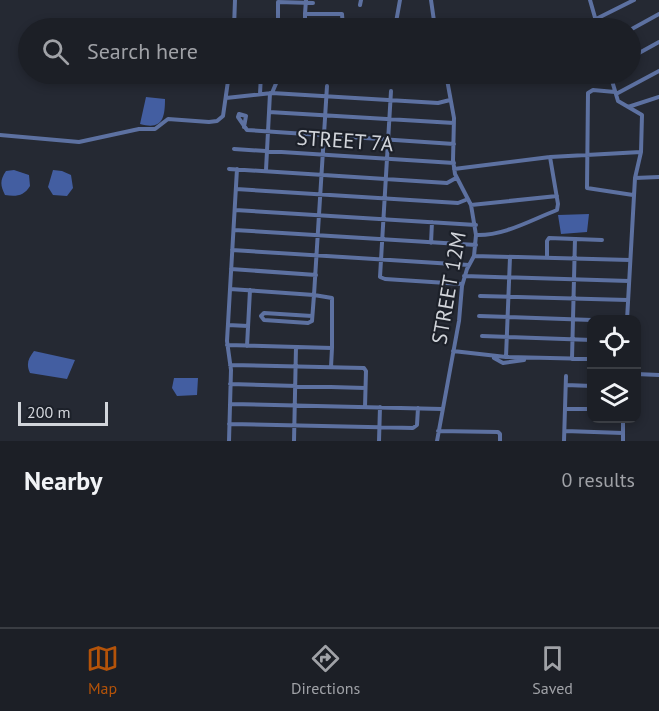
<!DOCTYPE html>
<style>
body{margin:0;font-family:"PT Sans",sans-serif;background:#292c32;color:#f1f3f6}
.controls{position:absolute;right:18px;bottom:18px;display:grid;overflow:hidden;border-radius:12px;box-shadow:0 3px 9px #0003}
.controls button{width:54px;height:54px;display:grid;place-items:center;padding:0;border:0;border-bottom:2px solid #3a3d43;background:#1c1f26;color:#f1f3f6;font:30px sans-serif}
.scale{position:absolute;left:18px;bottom:15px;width:90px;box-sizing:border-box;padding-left:6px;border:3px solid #d2d5db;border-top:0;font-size:16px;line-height:21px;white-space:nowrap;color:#d2d5db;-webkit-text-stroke:4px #1c2029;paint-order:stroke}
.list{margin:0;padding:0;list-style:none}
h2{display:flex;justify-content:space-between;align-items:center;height:78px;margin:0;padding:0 24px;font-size:26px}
h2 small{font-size:20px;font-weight:400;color:#a0a2a7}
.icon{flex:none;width:33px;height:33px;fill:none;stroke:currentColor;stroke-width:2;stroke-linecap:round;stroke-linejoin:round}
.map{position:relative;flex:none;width:659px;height:441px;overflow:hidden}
.search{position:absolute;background:#1c1f26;box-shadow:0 3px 9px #0003;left:18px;right:18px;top:18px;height:66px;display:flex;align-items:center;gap:15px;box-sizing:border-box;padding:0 21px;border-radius:33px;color:#a0a2a7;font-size:22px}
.sheet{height:186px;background:#1c1f26}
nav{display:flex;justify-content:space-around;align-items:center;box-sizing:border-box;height:84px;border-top:2px solid #3a3d43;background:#1c1f26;font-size:16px;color:#a0a2a7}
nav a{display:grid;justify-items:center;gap:3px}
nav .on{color:#b45309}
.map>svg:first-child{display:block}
</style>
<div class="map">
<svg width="659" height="441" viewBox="0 0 659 441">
<rect width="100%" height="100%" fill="#252933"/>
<path fill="#435ea1" d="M 146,97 L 165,99 C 165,119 162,130 140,124 Z
M 14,170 L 29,175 L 30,186 C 24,196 16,197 5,195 C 0,185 0,180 6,171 Z
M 53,170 L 62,171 L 71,175 L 73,188 L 67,196 L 53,195 L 48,187 Z
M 589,214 L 587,232 L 561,234 L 558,215 Z
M 34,351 L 75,360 L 67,379 L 30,373 C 26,364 28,359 34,351 Z
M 174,378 L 198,378 L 197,395 L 177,396 L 172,388 Z"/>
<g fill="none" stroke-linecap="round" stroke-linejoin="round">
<path stroke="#5d71a1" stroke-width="4" d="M 306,0 L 305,14 L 342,14 L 343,28
M 431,0 L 435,28
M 590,0 L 598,28
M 278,2 L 313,3
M 360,5 L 361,0
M 596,19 L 634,0
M 234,28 L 235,0
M 278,28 L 278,2
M 305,28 L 305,14
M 395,28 L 400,0
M 630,30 L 659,14
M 630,58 L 659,42
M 610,74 L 618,101 L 642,115 L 641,152 L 635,178 L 627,320
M 391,91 L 380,277 L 385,279 L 462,284
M 615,92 L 593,90 L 588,93 L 587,188 L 633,195
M 272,93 L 438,103 L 450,100
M 260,94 L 261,74
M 616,94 L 659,71
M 226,98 L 272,93 L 280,74
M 628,107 L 659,97
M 269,112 L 454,123
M 244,127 L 246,116 L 239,114 L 238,117 L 247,130 L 454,144
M 0,135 L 79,142 L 139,129 L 155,129 L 168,119 L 209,122 L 217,121 L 223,116 L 229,74
M 234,149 L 454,163
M 229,169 L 447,183 L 456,178
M 454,169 L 550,157 L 641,152
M 266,170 L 270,93
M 635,178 L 659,177
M 236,189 L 458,203 L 468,199
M 471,205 L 557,196
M 235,210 L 476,225
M 234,230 L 476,245
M 476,235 C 504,236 531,220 557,210 L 558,204 L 550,157
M 431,243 L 432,222
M 232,250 L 469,265
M 474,256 L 630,260
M 547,258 L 547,241 L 549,238 L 602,240
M 231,269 L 316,275
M 464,276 L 629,281
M 230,289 L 314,295 L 327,86
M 480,296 L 628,300
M 312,316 L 264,313 L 261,316 L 264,320 L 308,323 L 312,321 L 314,295 L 332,298 L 332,348
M 479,316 L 592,320
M 228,325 L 248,326
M 482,336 L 592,340
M 227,345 L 332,348 L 331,367
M 247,346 L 250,290
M 453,351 L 506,357 L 592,359
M 506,357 L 510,257
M 494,358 L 503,363 L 524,360
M 572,359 L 575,239
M 230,365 L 364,368 L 366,371 L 365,407
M 636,374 L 659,375
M 230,384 L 365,388
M 566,385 L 592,386
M 230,404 L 442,409
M 565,409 L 592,409
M 229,424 L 413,428 L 417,425 L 418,408
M 438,431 L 498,432 L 500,434 L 500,441
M 565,431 L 623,433
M 229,441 L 231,370 L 227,341 L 237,169
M 294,441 L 296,347
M 379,441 L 380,407
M 437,441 L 459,321 L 462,286 L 467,269 L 474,256 L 476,235 L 471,205 L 455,174 L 453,160 L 454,118 L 446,74
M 564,441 L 566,376
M 623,441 L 623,418"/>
</g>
<g text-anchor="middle" stroke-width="4.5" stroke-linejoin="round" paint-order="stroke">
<g font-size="21" fill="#d2d5db" stroke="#1c2029">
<text transform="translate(345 141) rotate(4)" y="7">STREET 7A</text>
<text transform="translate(449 288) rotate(-80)" y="7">STREET 12M</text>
</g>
</g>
</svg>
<div class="controls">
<button><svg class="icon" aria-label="locate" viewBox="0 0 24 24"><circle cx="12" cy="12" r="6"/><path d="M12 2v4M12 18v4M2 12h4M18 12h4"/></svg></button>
<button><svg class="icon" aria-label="layers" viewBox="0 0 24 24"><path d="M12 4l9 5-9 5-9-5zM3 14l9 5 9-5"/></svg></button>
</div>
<div class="scale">200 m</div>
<div class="search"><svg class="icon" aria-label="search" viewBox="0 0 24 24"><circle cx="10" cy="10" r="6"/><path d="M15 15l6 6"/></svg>Search here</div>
</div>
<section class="sheet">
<h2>Nearby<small>0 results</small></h2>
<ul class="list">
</ul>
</section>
<nav>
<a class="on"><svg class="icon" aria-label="map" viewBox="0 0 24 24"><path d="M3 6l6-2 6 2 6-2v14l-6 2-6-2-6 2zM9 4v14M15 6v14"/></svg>Map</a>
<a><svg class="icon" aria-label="directions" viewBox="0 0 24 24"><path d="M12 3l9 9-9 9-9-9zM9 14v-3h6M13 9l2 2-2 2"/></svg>Directions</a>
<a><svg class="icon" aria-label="saved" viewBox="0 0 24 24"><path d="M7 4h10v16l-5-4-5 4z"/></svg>Saved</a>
</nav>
